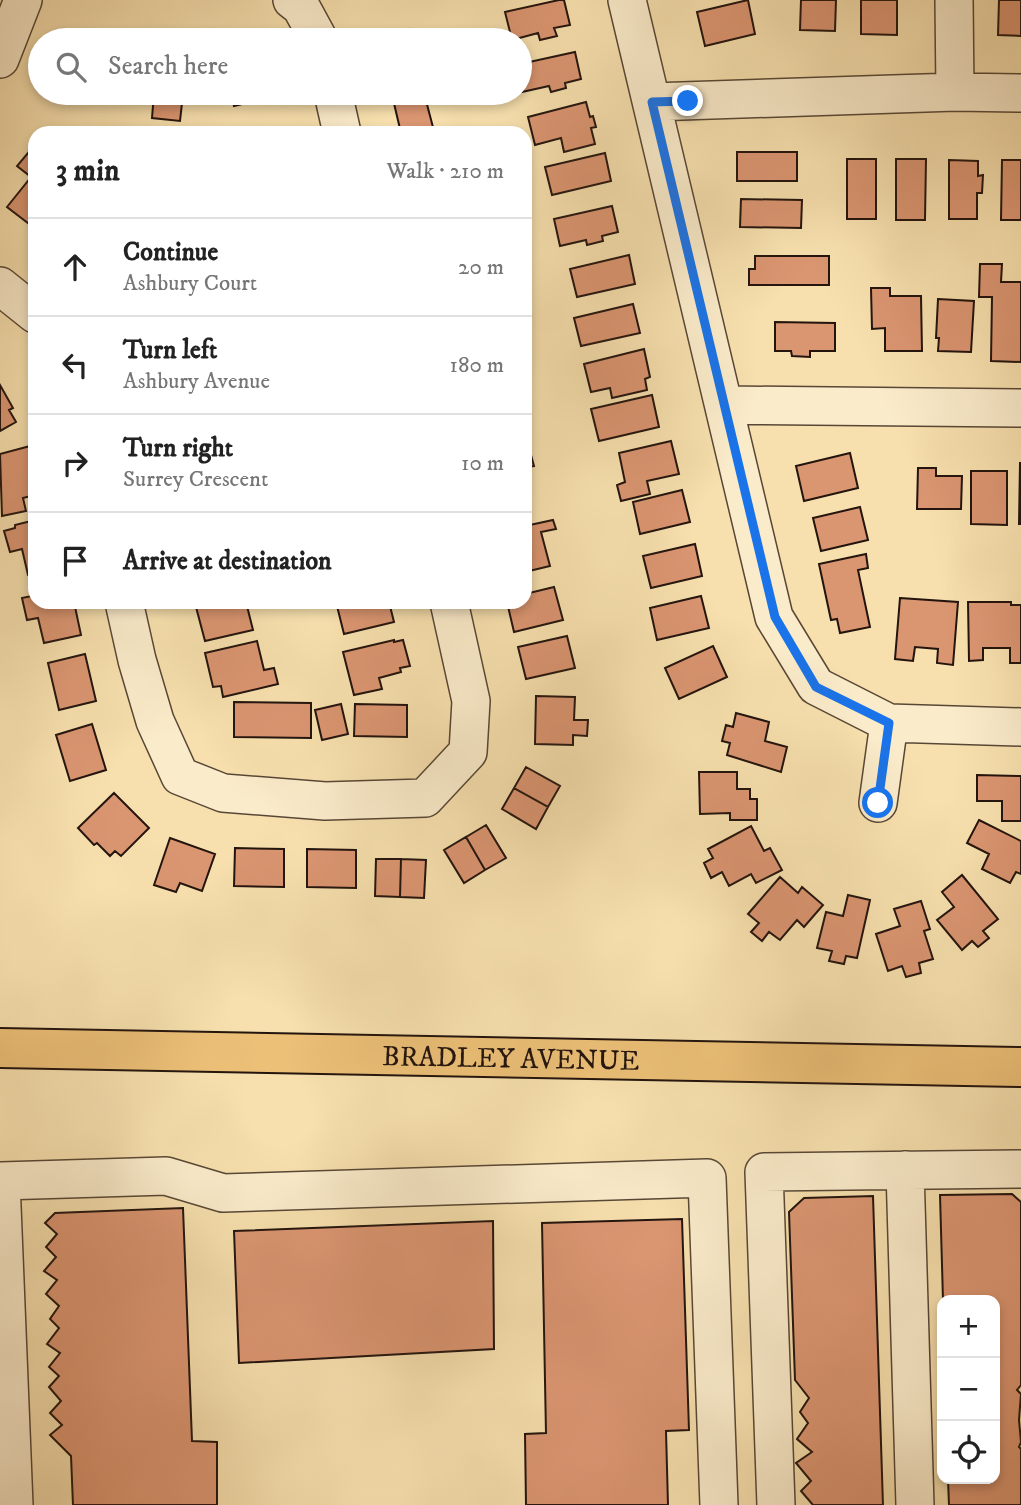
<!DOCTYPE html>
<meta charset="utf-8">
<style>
body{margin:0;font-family:"IM FELL DW Pica",serif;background:#f6f6f6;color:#222}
.controls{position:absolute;right:21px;bottom:21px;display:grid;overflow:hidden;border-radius:14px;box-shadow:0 4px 10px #0003}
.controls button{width:63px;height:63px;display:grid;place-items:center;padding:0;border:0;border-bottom:2px solid #e0e0e0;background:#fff;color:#222;font:35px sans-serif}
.stop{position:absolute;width:21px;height:21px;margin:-16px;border:5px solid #1a73e8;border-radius:50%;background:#fff}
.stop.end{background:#1a73e8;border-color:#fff;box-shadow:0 2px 7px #0008}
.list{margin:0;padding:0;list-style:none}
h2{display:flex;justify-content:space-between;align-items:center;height:91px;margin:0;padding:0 28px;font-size:30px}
h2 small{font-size:23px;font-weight:400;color:#767676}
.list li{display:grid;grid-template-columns:46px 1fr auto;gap:21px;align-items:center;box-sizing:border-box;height:98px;padding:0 28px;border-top:2px solid #e0e0e0}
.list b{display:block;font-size:26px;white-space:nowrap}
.list p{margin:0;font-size:23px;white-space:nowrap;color:#767676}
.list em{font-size:23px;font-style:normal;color:#767676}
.icon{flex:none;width:38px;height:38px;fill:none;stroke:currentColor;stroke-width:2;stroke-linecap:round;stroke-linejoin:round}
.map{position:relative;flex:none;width:1021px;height:1505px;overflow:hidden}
.search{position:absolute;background:#fff;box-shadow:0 4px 10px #0003;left:28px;top:28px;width:504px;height:77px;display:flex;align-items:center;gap:18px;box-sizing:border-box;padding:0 24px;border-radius:38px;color:#767676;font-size:26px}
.panel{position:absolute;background:#fff;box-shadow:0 4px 10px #0003;left:28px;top:126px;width:504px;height:483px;border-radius:21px}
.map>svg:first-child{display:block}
</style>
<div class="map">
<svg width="1021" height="1505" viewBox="0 0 1021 1505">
<rect width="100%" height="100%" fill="#f7e0ae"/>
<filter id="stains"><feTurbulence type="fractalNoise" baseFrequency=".00286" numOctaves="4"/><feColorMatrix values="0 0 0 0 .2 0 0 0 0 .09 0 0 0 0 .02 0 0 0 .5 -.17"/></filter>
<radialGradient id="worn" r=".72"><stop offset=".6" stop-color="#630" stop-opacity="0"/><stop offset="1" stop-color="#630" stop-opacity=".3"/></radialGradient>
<path fill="#da9571" stroke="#23140e" stroke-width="2" d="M 559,0 L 564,0 L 570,25 L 554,28 L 557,36 L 540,40 L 538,33 L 512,40 L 505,12 Z
M 748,0 L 755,34 L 705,46 L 697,12 Z
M 801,0 L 836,0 L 835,31 L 800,30 Z
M 861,0 L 897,0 L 897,35 L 861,34 Z
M 999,0 L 1021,0 L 1021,36 L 998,35 Z
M 409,29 L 411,40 L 384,40 L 383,36 Z
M 76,30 L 109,33 L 108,40 L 75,40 Z
M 123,33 L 156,36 L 156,40 L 122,40 Z
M 173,35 L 206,38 L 205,40 L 173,40 Z
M 575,52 L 581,79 L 565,83 L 566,88 L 551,92 L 549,86 L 522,92 L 520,64 Z
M 154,93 L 183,94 L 180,121 L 152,118 Z
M 231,93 L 266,93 L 268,98 L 234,106 Z
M 402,93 L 424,93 L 434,131 L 401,133 L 392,95 Z
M 586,102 L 590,117 L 593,116 L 596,127 L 591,128 L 595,144 L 564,152 L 561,138 L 535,145 L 528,117 Z
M 33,147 L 35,149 L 35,225 L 33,227 L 7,207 L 31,177 L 17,166 Z
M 737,152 L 797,152 L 797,181 L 737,181 Z
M 605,153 L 611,181 L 552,195 L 545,167 Z
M 847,159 L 876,159 L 876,219 L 847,219 Z
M 896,159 L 926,159 L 925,220 L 896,220 Z
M 949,160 L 978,161 L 978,176 L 983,175 L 982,193 L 977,193 L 977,219 L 949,219 Z
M 1002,160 L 1021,160 L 1021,220 L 1001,220 Z
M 741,199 L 802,200 L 801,228 L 740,227 Z
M 612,206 L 618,232 L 602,236 L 603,241 L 587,245 L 586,240 L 560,246 L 554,219 Z
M 629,255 L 635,284 L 577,297 L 570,269 Z
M 755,256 L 829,256 L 829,285 L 749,285 L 749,269 L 755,269 Z
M 980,264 L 1002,264 L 1001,282 L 1021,282 L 1021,362 L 991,361 L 992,297 L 979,297 Z
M 871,288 L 890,288 L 890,296 L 921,296 L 922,351 L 885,351 L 885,328 L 872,329 Z
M 938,299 L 974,301 L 971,352 L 938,351 L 939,338 L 936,338 Z
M 633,304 L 640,333 L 581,346 L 574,318 Z
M 775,322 L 835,323 L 835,351 L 810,351 L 810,357 L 792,356 L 791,351 L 775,351 Z
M 644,349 L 650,377 L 645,379 L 647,390 L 612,398 L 610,388 L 591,392 L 584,364 Z
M 0,385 L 13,408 L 9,410 L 16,422 L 0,431 Z
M 652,395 L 659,427 L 599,441 L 591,409 Z
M 525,433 L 534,466 L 525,468 Z
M 671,441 L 679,474 L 647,481 L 650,494 L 621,501 L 617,485 L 625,482 L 619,453 Z
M 30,446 L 35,466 L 35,495 L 23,498 L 26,511 L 2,516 L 0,454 Z
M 850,453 L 858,488 L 804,501 L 796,466 Z
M 1020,463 L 1021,463 L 1021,524 L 1019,524 Z
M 918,468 L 936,468 L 936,476 L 962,476 L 961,509 L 917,509 Z
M 971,471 L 1007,471 L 1007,525 L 971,524 Z
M 682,490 L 690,522 L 640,534 L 633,502 Z
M 860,507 L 868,540 L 821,551 L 813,518 Z
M 35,520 L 35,574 L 28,575 L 22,549 L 10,552 L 4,531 L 15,528 L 15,525 Z
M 553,520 L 556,529 L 541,532 L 550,566 L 525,572 L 525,526 Z
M 695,544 L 702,576 L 651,588 L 643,556 Z
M 866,554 L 868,568 L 858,570 L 870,627 L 840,633 L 837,619 L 831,620 L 819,564 Z
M 554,587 L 563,620 L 514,632 L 507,602 L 525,602 L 525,594 Z
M 32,593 L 35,593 L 35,602 L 74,602 L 81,635 L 44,643 L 38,618 L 27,620 L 22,598 L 32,596 Z
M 701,596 L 709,628 L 657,640 L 650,608 Z
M 900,598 L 958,602 L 953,665 L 937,663 L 938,649 L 915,647 L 913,661 L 895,659 Z
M 218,602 L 246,602 L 253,630 L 205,641 L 196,607 Z
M 336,602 L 389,602 L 394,622 L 344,634 Z
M 968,602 L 1011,602 L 1011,605 L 1021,605 L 1021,663 L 1010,663 L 1010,648 L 983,648 L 983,660 L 969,661 Z
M 567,636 L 575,668 L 526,679 L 518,647 Z
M 394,640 L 394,642 L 403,640 L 410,666 L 400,668 L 401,672 L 379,678 L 382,689 L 354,695 L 343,652 Z
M 257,641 L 264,670 L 274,668 L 278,684 L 223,697 L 221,686 L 213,687 L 205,653 Z
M 713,646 L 727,677 L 679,699 L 665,668 Z
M 85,654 L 96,701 L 59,710 L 48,663 Z
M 536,696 L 575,697 L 574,720 L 588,720 L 587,736 L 573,735 L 573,745 L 535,744 Z
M 234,702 L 311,703 L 311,738 L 234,737 Z
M 341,704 L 348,734 L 322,740 L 315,710 Z
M 355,704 L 407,705 L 407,737 L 354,736 Z
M 736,713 L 769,722 L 765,741 L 787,747 L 781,772 L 727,755 L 730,743 L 722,741 L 726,725 L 733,727 Z
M 92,724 L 106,770 L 70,781 L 56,735 Z
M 526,767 L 560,786 L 548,807 L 514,788 Z
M 699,772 L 737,772 L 737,789 L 750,789 L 750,799 L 757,799 L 757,820 L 730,820 L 730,813 L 700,814 Z
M 977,775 L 1021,776 L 1021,821 L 1002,821 L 1002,801 L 977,801 Z
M 514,788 L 548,807 L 536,829 L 502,809 Z
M 114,793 L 149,828 L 121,856 L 115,851 L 110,856 L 97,843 L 94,845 L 78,828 Z
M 979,820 L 1021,841 L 1021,874 L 1016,872 L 1010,883 L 982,869 L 989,854 L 967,843 Z
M 486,825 L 506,858 L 485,870 L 466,837 Z
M 751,826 L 764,851 L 770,848 L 782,870 L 756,883 L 751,874 L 729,886 L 722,872 L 711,878 L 704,863 L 713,858 L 708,849 Z
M 466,837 L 485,870 L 464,883 L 444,850 Z
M 170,838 L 215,854 L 202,891 L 180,883 L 176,892 L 154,885 Z
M 235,848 L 284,849 L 284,887 L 234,886 Z
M 307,849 L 356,850 L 356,888 L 307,887 Z
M 376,859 L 401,859 L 400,897 L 375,896 Z
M 401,859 L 426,860 L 424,898 L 400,897 Z
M 962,875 L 998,919 L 983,931 L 989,938 L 978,947 L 972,941 L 962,950 L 937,920 L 954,907 L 942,892 Z
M 780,877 L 798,893 L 802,887 L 823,905 L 804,927 L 797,920 L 780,940 L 769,932 L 762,941 L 751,932 L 759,923 L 748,914 Z
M 848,895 L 870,900 L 857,958 L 846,956 L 844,964 L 829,961 L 832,951 L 817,948 L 826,912 L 843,916 Z
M 921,901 L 930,929 L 924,931 L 933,959 L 919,963 L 921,973 L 906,977 L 902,966 L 888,971 L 876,934 L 900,926 L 894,909 Z
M 1012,1194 L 1021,1202 L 1021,1385 L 1017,1390 L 1021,1394 L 1019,1420 L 1021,1442 L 1019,1447 L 1021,1449 L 1021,1505 L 949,1505 L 948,1479 L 995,1479 L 995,1300 L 943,1300 L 940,1195 Z
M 873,1196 L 883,1505 L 813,1505 L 801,1491 L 811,1481 L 796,1463 L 812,1452 L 797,1439 L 808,1423 L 800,1412 L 809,1398 L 795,1380 L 789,1212 L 804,1198 Z
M 183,1208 L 192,1441 L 217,1442 L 217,1505 L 73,1505 L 71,1456 L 50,1435 L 62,1425 L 50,1413 L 61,1401 L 49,1387 L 59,1376 L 49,1367 L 60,1353 L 47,1344 L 59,1328 L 50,1319 L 59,1306 L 46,1294 L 57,1280 L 44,1271 L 56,1257 L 46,1247 L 57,1234 L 45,1223 L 55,1213 Z
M 682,1219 L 689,1430 L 666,1431 L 668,1505 L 526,1505 L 525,1434 L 546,1433 L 542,1223 Z
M 493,1221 L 494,1349 L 239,1363 L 234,1231 Z"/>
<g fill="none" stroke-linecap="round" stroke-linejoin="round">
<g stroke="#584736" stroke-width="40">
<path id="minor" d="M 292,0 L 301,7 L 319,40
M 627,0 L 774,617 L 816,686 L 889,723 L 1021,727
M 954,0 L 955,92
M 0,59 L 23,0
M 333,93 L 342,133
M 652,102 L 955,92 L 1021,93
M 0,286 L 35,314
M 725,405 L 1021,408
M 124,602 L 137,660 L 155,721 L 180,776 L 223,793 L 325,801 L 425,798 L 468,752 L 471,701 L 449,602
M 878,803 L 889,723
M 905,1170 L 915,1505
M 14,1505 L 1,1181 L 166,1176 L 223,1193 L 707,1178 L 719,1505
M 776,1505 L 764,1172 L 1021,1169"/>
</g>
<g stroke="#23140e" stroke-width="42">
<g id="major">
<path id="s1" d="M 0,1048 L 1021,1067"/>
</g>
</g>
<use href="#minor" stroke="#faebca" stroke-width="37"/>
<use href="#major" stroke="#ecc077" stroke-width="38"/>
</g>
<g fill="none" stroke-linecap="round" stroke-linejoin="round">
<path stroke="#1a73e8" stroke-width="9" d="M 688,101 L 652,102 L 775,617 L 816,687 L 889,723 L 878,803"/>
</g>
<g text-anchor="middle" stroke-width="5" stroke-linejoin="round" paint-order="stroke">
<g font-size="28" fill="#23140e" stroke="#faebca">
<text dy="10" stroke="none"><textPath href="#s1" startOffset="511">BRADLEY AVENUE</textPath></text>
</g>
</g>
<rect width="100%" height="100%" filter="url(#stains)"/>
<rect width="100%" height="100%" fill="url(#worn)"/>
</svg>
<div class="controls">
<button>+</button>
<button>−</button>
<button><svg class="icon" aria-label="locate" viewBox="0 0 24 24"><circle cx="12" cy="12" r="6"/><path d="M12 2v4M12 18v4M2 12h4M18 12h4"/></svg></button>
</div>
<div class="stop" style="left:878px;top:803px"></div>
<div class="stop end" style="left:688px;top:101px"></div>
<div class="search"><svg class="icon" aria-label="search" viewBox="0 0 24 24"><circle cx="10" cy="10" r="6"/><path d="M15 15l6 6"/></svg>Search here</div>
<section class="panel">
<h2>3 min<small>Walk · 210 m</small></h2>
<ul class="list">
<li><svg class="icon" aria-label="ahead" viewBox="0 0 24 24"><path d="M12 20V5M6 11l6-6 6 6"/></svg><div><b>Continue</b><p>Ashbury Court</p></div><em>20 m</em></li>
<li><svg class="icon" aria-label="left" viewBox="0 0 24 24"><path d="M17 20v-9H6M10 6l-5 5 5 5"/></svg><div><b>Turn left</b><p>Ashbury Avenue</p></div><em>180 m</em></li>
<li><svg class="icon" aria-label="right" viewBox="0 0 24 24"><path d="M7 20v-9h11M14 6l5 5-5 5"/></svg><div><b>Turn right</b><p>Surrey Crescent</p></div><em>10 m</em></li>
<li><svg class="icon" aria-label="arrive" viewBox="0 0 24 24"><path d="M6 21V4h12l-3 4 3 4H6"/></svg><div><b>Arrive at destination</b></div></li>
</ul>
</section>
</div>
